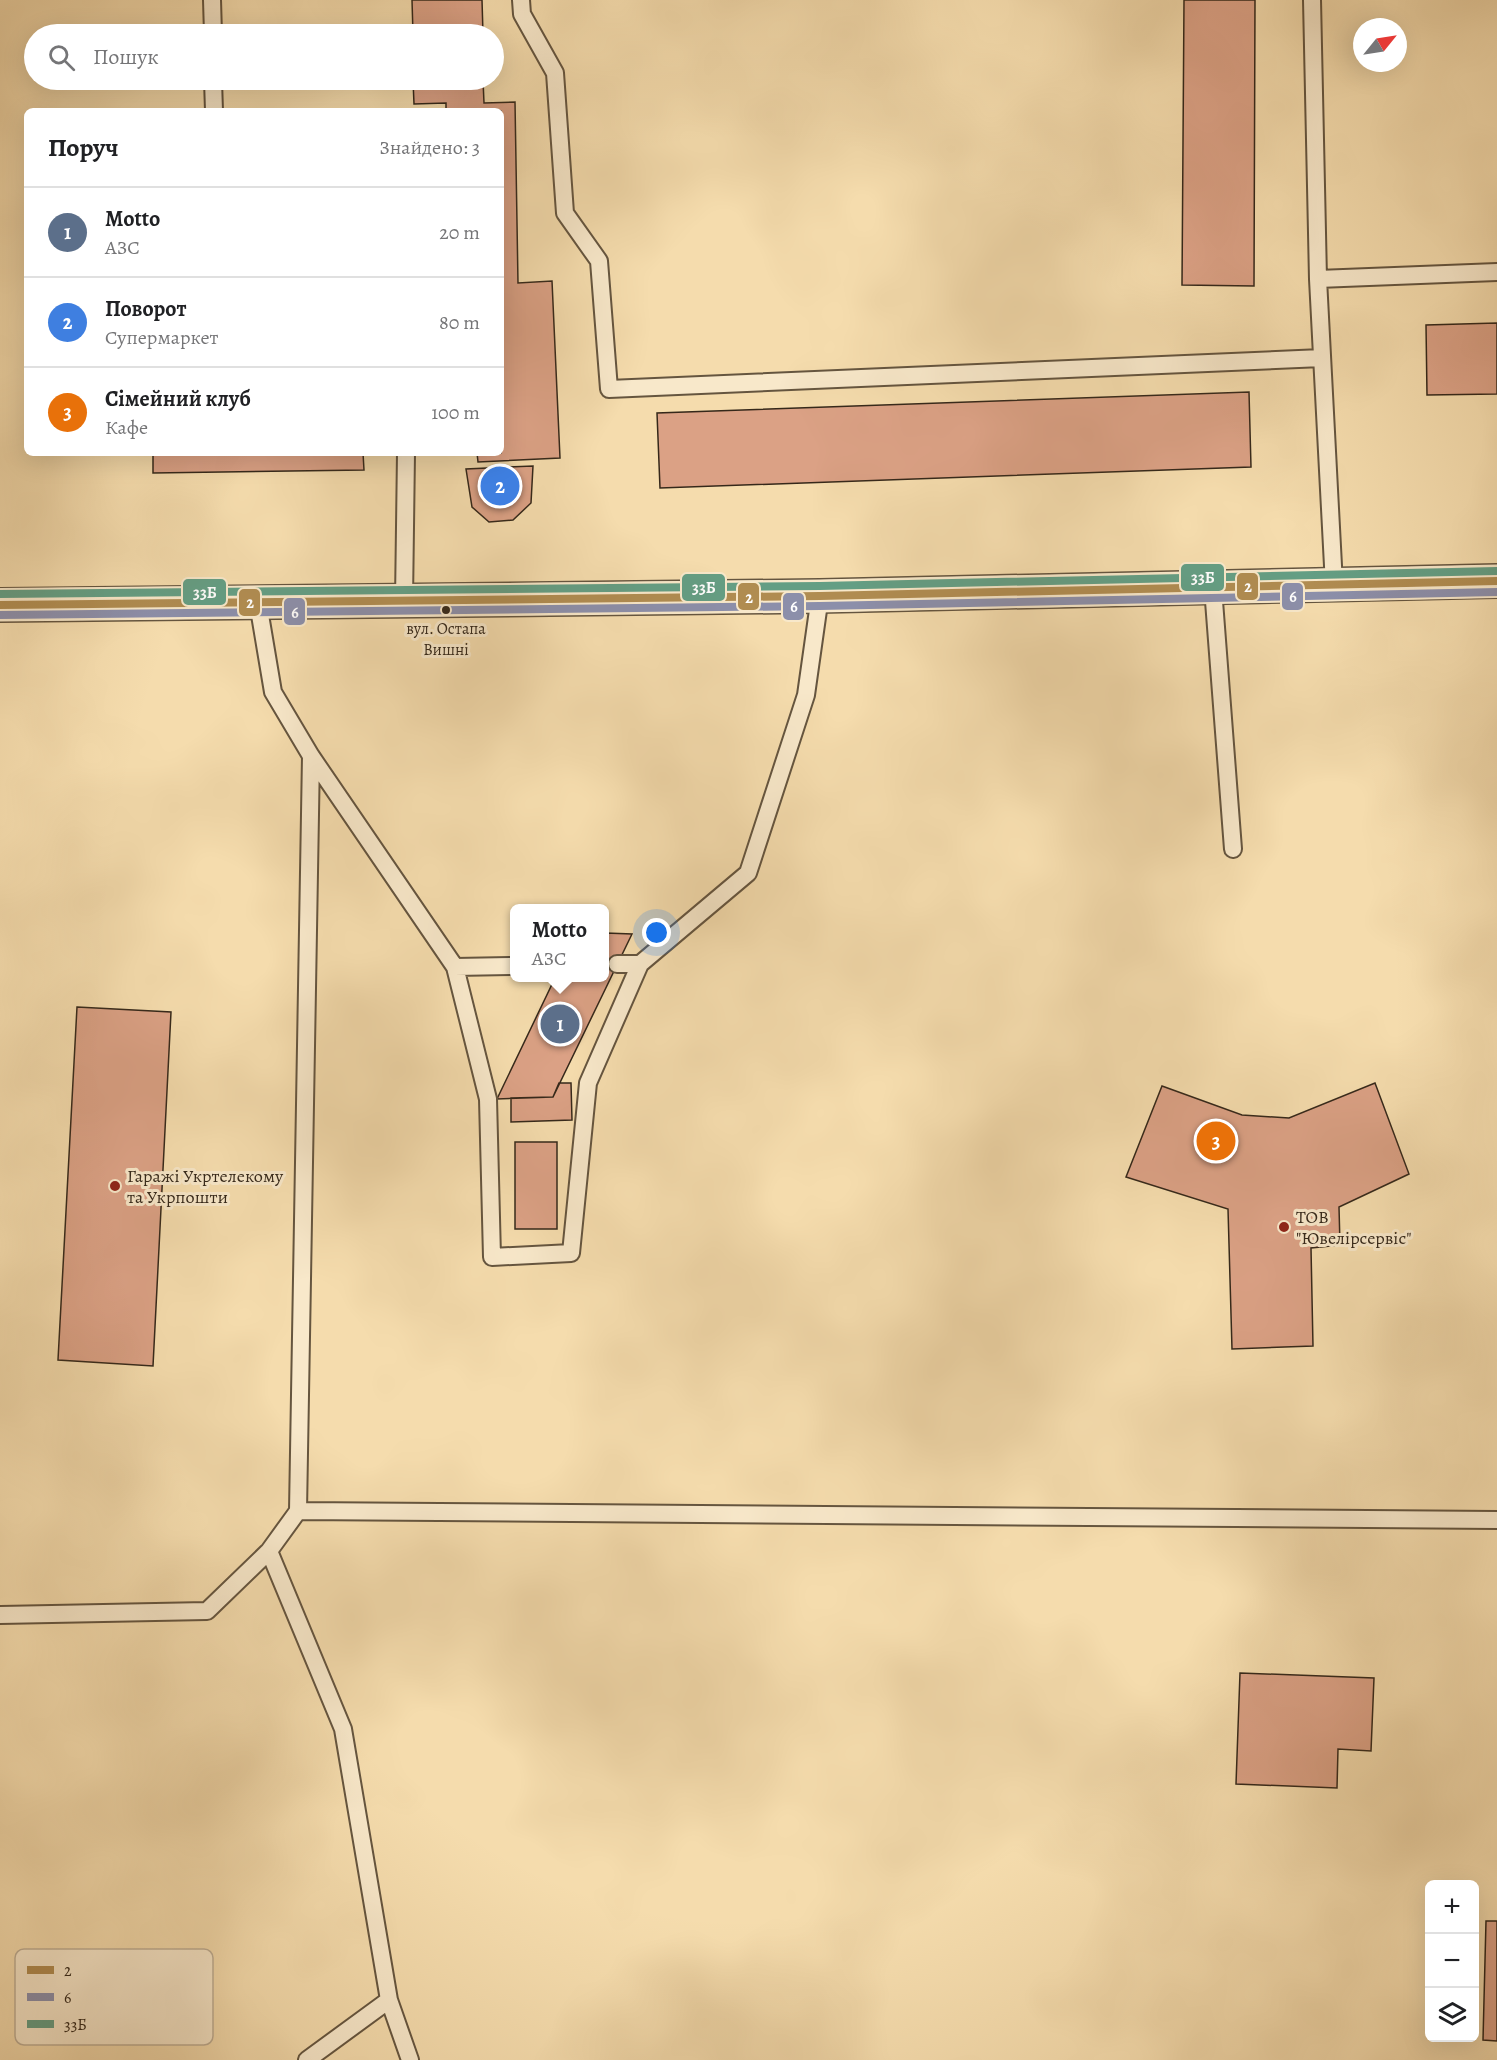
<!DOCTYPE html>
<html lang="uk">
<meta charset="utf-8">
<style>
body{margin:0;font-family:Alegreya,serif;background:#f6f6f6;color:#202124}
.controls{position:absolute;right:18px;bottom:18px;display:grid;overflow:hidden;border-radius:9px;box-shadow:0 6px 24px #0002}
.controls button{width:54px;height:54px;display:grid;place-items:center;padding:0;border:0;border-bottom:2px solid #e0e0e0;background:#fff;color:#202124;font:30px sans-serif}
.compass{position:absolute;left:1353px;top:18px;width:54px;height:54px;border-radius:50%;background:#fff;box-shadow:0 6px 24px #0002;rotate:60deg}
.you{position:absolute;left:657px;top:933px;width:21px;height:21px;margin:-15px;border:4px solid #fff;border-radius:50%;background:#1a73e8;box-shadow:0 0 0 9px #1a73e833}
.badge{display:grid;place-items:center;width:39px;height:39px;border-radius:50%;background:#0b8043;color:#fff;font-size:20px;font-weight:700}
.pin{position:absolute;translate:-50% -50%;border:3px solid #fff;box-shadow:0 2px 6px #0006}
.popup{position:absolute;left:510px;top:904px;width:99px;height:78px;box-sizing:border-box;display:grid;place-content:center;border-radius:9px;background:#fff;filter:drop-shadow(0 2px 4px #0005);font-size:20px;white-space:nowrap;color:#757577}
.popup b{font-size:22px;color:#202124}
.popup::after{content:'';position:absolute;left:50%;top:100%;margin-left:-12px;border:12px solid transparent;border-top-color:#fff}
.list{margin:0;padding:0;list-style:none}
h2{display:flex;justify-content:space-between;align-items:center;height:78px;margin:0;padding:0 24px;font-size:26px}
h2 small{font-size:20px;font-weight:400;color:#757577}
.list li{display:grid;grid-template-columns:39px 1fr auto;gap:18px;align-items:center;box-sizing:border-box;height:90px;padding:0 24px;border-top:2px solid #e0e0e0}
.list b{display:block;font-size:22px;white-space:nowrap}
.list p{margin:0;font-size:20px;white-space:nowrap;color:#757577}
.list em{font-size:20px;font-style:normal;color:#757577}
.icon{flex:none;width:33px;height:33px;fill:none;stroke:currentColor;stroke-width:2;stroke-linecap:round;stroke-linejoin:round}
.map{position:relative;flex:none;width:1497px;height:2060px;overflow:hidden}
.search{position:absolute;background:#fff;box-shadow:0 6px 24px #0002;left:24px;top:24px;width:480px;height:66px;display:flex;align-items:center;gap:15px;box-sizing:border-box;padding:0 21px;border-radius:33px;color:#757577;font-size:22px}
.panel{position:absolute;background:#fff;box-shadow:0 6px 24px #0002;left:24px;top:108px;width:480px;height:348px;border-radius:9px}
.map>svg:first-child{display:block}
</style>
<div class="map">
<svg width="1497" height="2060" viewBox="0 0 1497 2060">
<rect width="100%" height="100%" fill="#f5dcad"/>
<filter id="stains"><feTurbulence type="fractalNoise" baseFrequency=".00333" numOctaves="4"/><feColorMatrix values="0 0 0 0 .2 0 0 0 0 .09 0 0 0 0 .02 0 0 0 .5 -.17"/></filter>
<radialGradient id="worn" r=".72"><stop offset=".6" stop-color="#630" stop-opacity="0"/><stop offset="1" stop-color="#630" stop-opacity=".3"/></radialGradient>
<path fill="#dba185" stroke="#35281a" stroke-width="1.5" d="M 412,0 L 482,0 L 483,34 L 413,34 Z
M 1184,0 L 1255,0 L 1254,286 L 1182,285 Z
M 413,80 L 483,80 L 484,103 L 515,102 L 518,283 L 552,281 L 560,458 L 478,462 L 477,453 L 501,453 L 501,111 L 446,111 L 446,103 L 414,104 Z
M 1497,323 L 1497,394 L 1427,395 L 1426,325 Z
M 1249,392 L 1251,467 L 660,488 L 657,413 Z
M 153,453 L 363,453 L 364,470 L 153,473 Z
M 533,466 L 531,503 L 513,520 L 489,522 L 472,507 L 466,469 Z
M 605,933 L 632,934 L 553,1097 L 497,1099 L 555,978 L 605,978 Z
M 77,1007 L 171,1012 L 153,1366 L 58,1360 Z
M 559,1083 L 571,1083 L 572,1120 L 511,1122 L 511,1098 L 553,1097 Z
M 1375,1083 L 1409,1174 L 1339,1207 L 1340,1245 L 1311,1248 L 1313,1346 L 1232,1349 L 1228,1209 L 1126,1177 L 1162,1086 L 1242,1115 L 1289,1118 Z
M 515,1142 L 557,1142 L 557,1229 L 515,1229 Z
M 1240,1673 L 1374,1678 L 1371,1751 L 1338,1749 L 1337,1788 L 1236,1784 Z
M 1486,1921 L 1497,1921 L 1497,2041 L 1483,2040 Z"/>
<g fill="none" stroke-linecap="round" stroke-linejoin="round">
<g stroke="#65553f" stroke-width="20">
<path id="service" d="M 212,0 L 213,34
M 521,0 L 522,14 L 555,73 L 565,213 L 599,261 L 609,389 L 1322,358
M 1312,0 L 1318,279
M 213,80 L 214,111
M 1334,585 L 1318,279 L 1497,272
M 1213,588 L 1233,849
M 404,601 L 406,453
M 258,603 L 273,692 L 311,756 L 455,967 L 515,966
M 617,964 L 640,964 L 748,873 L 806,695 L 820,596
M 455,967 L 488,1099 L 492,1257 L 571,1253 L 588,1083 L 640,964
M 298,1511 L 1497,1520
M 269,1551 L 343,1729 L 389,2000 L 307,2060
M 0,1615 L 207,1611 L 269,1551 L 298,1511 L 311,756
M 389,2000 L 410,2060"/>
</g>
<g stroke="#65553f" stroke-width="36">
<path id="tertiary" d="M 0,605 L 820,596 L 1497,581"/>
</g>
<use href="#service" stroke="#f8e8ca" stroke-width="16"/>
<use href="#tertiary" stroke="#f8e8ca" stroke-width="33"/>
<g stroke="#f8e8ca" stroke-width="12">
<path id="bus-1" d="M 0,605 L 820,596 L 1497,581"/>
</g>
<g stroke="#f8e8ca" stroke-width="12">
<path id="bus-2" d="M 0,615 L 820,606 L 1497,592"/>
</g>
<g stroke="#f8e8ca" stroke-width="12">
<path id="bus-3" d="M 0,594 L 820,586 L 1497,571"/>
</g>
<use href="#bus-1" stroke="#b08c51" stroke-width="8"/>
<use href="#bus-2" stroke="#8c8faa" stroke-width="8"/>
<use href="#bus-3" stroke="#649e84" stroke-width="8"/>
</g>
<circle fill="#35281a" stroke="#f8e8ca" stroke-width="2" cx="446" cy="610" r="5"/>
<g fill="#8f2418" stroke="#f8e8ca" stroke-width="2">
<circle cx="115" cy="1186" r="6"/>
<circle cx="1284" cy="1227" r="6"/>
</g>
<g text-anchor="middle" stroke-width="6" stroke-linejoin="round" paint-order="stroke">
<g font-size="16" fill="#35281a" stroke="#f8e8ca">
<text x="446" y="634">вул. Остапа<tspan x="446" dy="21">Вишні</tspan></text>
</g>
<g font-size="18" fill="#35281a" stroke="#f8e8ca" text-anchor="start">
<text x="127" y="1182">Гаражі Укртелекому<tspan x="127" dy="21">та Укрпошти</tspan></text>
<text x="1296" y="1223">ТОВ<tspan x="1296" dy="21">"Ювелірсервіс"</tspan></text>
</g>
</g>
<rect x="15" y="1949" width="198" height="96" rx="9" fill="#f8e8ca" stroke="#beae95" stroke-width="1.5"/>
<rect x="27" y="1966" width="27" height="8" fill="#b08c51"/>
<rect x="27" y="1993" width="27" height="8" fill="#8c8faa"/>
<rect x="27" y="2020" width="27" height="8" fill="#649e84"/>
<g font-size="16" fill="#35281a">
<text x="64" y="1976">2</text>
<text x="64" y="2003">6</text>
<text x="64" y="2030">33Б</text>
</g>
<g stroke="#f8e8ca" stroke-width="2">
<rect x="1180" y="563" width="45" height="29" rx="6" fill="#649e84"/>
<rect x="1236" y="572" width="23" height="29" rx="6" fill="#b08c51"/>
<rect x="681" y="573" width="45" height="29" rx="6" fill="#649e84"/>
<rect x="182" y="578" width="45" height="28" rx="6" fill="#649e84"/>
<rect x="1281" y="582" width="23" height="29" rx="6" fill="#8c8faa"/>
<rect x="737" y="582" width="23" height="29" rx="6" fill="#b08c51"/>
<rect x="238" y="588" width="23" height="29" rx="6" fill="#b08c51"/>
<rect x="782" y="592" width="23" height="29" rx="6" fill="#8c8faa"/>
<rect x="283" y="597" width="23" height="29" rx="6" fill="#8c8faa"/>
</g>
<g font-size="16" text-anchor="middle" font-weight="bold" fill="#fff">
<text x="1203" y="583">33Б</text>
<text x="1248" y="592">2</text>
<text x="704" y="593">33Б</text>
<text x="205" y="598">33Б</text>
<text x="1293" y="602">6</text>
<text x="749" y="603">2</text>
<text x="250" y="608">2</text>
<text x="794" y="612">6</text>
<text x="295" y="618">6</text>
</g>
<rect width="100%" height="100%" filter="url(#stains)"/>
<rect width="100%" height="100%" fill="url(#worn)"/>
</svg>
<div class="controls">
<button>+</button>
<button>−</button>
<button><svg class="icon" aria-label="layers" viewBox="0 0 24 24"><path d="M12 4l9 5-9 5-9-5zM3 14l9 5 9-5"/></svg></button>
</div>
<svg class="compass" viewBox="-18 -18 36 36"><path d="M0-13l5 13h-10z" fill="#e53935"/><path d="M0 13l5-13h-10z" fill="#757577"/></svg>
<div class="you"></div>
<div class="pin badge" style="left:560px;top:1024px;background:#5c6f8a">1</div>
<div class="popup"><b>Motto</b>АЗС</div>
<div class="pin badge" style="left:500px;top:486px;background:#3f7fe0">2</div>
<div class="pin badge" style="left:1216px;top:1141px;background:#e8710a">3</div>
<div class="search"><svg class="icon" aria-label="search" viewBox="0 0 24 24"><circle cx="10" cy="10" r="6"/><path d="M15 15l6 6"/></svg>Пошук</div>
<section class="panel">
<h2>Поруч<small>Знайдено: 3</small></h2>
<ul class="list">
<li><span class="badge" style="background:#5c6f8a">1</span><div><b>Motto</b><p>АЗС</p></div><em>20 m</em></li>
<li><span class="badge" style="background:#3f7fe0">2</span><div><b>Поворот</b><p>Супермаркет</p></div><em>80 m</em></li>
<li><span class="badge" style="background:#e8710a">3</span><div><b>Сімейний клуб</b><p>Кафе</p></div><em>100 m</em></li>
</ul>
</section>
</div>
